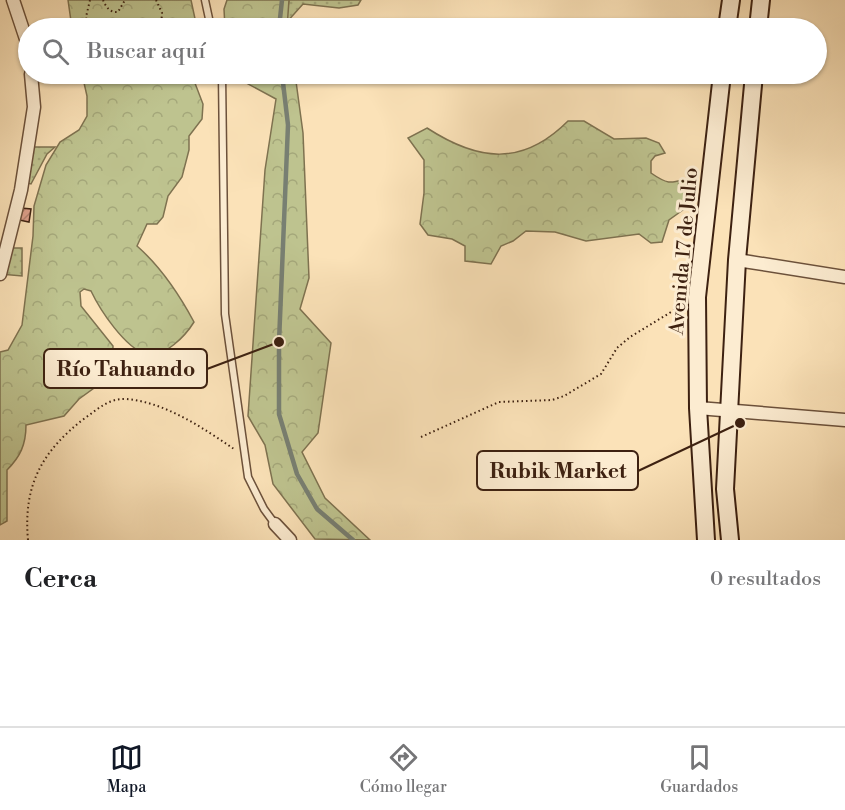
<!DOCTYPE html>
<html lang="es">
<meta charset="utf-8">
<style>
body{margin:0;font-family:"Libre Bodoni",serif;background:#f6f6f6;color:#202124}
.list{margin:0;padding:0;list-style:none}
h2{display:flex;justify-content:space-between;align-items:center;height:78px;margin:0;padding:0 24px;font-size:26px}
h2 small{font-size:20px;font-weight:400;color:#757577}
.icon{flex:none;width:33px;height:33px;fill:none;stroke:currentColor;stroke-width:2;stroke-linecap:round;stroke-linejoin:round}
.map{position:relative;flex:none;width:845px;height:540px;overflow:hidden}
.search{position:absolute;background:#fff;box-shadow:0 2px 4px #0004;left:18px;right:18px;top:18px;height:66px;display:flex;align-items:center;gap:15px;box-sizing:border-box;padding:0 21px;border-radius:33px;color:#757577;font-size:22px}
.sheet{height:186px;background:#fff}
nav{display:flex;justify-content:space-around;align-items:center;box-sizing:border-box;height:84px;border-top:2px solid #e0e0e0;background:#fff;font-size:16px;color:#757577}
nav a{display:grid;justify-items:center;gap:3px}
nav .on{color:#111827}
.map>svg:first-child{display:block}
</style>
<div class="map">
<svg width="845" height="540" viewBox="0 0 845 540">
<defs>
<pattern id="grass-dots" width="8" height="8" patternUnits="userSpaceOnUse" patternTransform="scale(1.5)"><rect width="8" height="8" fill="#bec38f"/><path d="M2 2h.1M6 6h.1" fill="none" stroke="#a4a77a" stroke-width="1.8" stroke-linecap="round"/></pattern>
<pattern id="forest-crowns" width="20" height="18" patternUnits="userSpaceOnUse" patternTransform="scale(1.5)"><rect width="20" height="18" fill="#bec38f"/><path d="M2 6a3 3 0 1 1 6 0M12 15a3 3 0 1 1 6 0" fill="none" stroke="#a4a77a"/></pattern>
<pattern id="building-hatch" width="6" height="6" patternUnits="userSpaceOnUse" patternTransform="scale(1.5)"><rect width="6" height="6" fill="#dfa18d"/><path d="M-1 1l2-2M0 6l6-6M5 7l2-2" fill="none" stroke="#b68372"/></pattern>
</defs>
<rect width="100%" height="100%" fill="#fbe2b8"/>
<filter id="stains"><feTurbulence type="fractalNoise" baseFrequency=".00333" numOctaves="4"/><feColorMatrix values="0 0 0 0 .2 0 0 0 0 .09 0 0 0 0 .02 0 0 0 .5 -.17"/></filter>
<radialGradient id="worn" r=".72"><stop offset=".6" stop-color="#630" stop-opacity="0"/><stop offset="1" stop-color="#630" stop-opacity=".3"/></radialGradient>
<path fill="url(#grass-dots)" stroke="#7e7250" stroke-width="1.5" d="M 289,0 L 361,0 L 358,5 L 339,8 L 303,4 L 286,23 Z
M 32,147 L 55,147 L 47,154 L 31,184 L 27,183 Z
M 6,248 L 22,248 L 22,276 L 0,274 Z"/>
<path fill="url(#forest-crowns)" stroke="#7e7250" stroke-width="1.5" d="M 68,0 L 191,0 L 197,28 L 72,28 Z
M 227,0 L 289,0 L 287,28 L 225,28 L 224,9 Z
M 82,74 L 197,74 L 193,78 L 203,104 L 202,119 L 189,136 L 189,150 L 182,177 L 168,196 L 163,217 L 157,224 L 147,224 L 137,246 C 161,267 179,294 194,322 C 186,335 164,359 146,354 C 125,348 100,310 91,291 L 84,289 L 80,292 L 81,306 L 113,346 L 112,375 L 79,399 L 64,416 L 26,425 C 26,445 20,457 7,470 L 7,521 L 0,525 L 0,352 L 8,350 L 22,325 L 33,236 L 34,206 L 46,165 L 60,142 L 79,130 L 87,116 L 87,96 Z
M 236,74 L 295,74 L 303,133 L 309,278 L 300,309 L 331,343 L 318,433 L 302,452 L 325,498 L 370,540 L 315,539 L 273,484 L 265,445 L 248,416 L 265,170 L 276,99 L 237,78 Z
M 568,121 L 584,121 L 614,139 L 646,138 L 659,143 L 665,153 L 655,156 L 651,161 L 651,173 C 671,187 672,182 693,177 L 694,202 L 669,220 L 662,242 L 651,243 L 639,234 L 586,241 L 555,232 L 526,231 L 513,241 L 501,246 L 491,264 L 465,261 L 465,246 L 452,239 L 428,235 L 420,224 L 424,193 L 424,160 L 408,138 L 427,128 C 478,161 522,167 568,121 Z"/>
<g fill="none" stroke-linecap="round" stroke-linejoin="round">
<path stroke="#787f72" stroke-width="4.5" d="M 279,28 L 282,0
M 282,74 L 288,125 L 279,342 L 279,414 L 297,474 L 317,509 L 353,540"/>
</g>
<path fill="url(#building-hatch)" stroke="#3d2111" stroke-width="1.5" d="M 673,74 L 706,74 L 705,77 L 673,76 Z
M 21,208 L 31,209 L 29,222 L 19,220 Z"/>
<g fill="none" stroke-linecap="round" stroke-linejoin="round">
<g stroke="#6c513b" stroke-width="9">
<path id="service" d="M 205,0 L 211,28
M 222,74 L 225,314 L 248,477 L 264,509 L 275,524"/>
</g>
<g stroke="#6c513b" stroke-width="15">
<path id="minor" d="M 13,0 L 27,42 L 28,55
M 737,260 L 845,277
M 0,274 L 21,190 L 34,107 L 31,74
M 698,408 L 845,420
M 275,524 L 290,540"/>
</g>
<g stroke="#3d2111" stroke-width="20">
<path id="secondary" d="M 727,28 L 731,0
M 758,28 L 761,0
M 706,540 L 698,408 L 697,297 L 722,74
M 730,540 L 725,489 L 737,260 L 754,74"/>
</g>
<path stroke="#3d2111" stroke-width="2" stroke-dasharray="1.5 3" stroke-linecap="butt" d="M 103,0 C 106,7 110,13 118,12 L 125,0
M 156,0 L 162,13 L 161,28
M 88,28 L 86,17 L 90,0
M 421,437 L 499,402 L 552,400 L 564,396 L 601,374 L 617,348 L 630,337 L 681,306
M 28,540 C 23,485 42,451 85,418 C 98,409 109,398 126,399 C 165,402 203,428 234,449"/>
<use href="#service" stroke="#fcecd1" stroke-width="6"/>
<use href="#minor" stroke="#fcecd1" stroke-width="12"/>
<use href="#secondary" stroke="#fcecd1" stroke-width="16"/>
</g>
<g text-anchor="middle" stroke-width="6" stroke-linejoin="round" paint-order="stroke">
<g font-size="20" fill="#3d2111" stroke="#fcecd1">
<text transform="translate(683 251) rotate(-85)" y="7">Avenida 17 de Julio</text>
</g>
</g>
<path fill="none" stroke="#3d2111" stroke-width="2" d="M279 342L207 369M740 423L638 471"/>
<g fill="#3d2111" stroke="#fcecd1" stroke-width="2">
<circle cx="279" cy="342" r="6"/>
<circle cx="740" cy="423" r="6"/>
</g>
<g fill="#fcecd1" stroke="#3d2111" stroke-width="2">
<rect x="44" y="349" width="163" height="39" rx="6"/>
<rect x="477" y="451" width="161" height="39" rx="6"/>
</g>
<g font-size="21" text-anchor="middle" font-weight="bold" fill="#3d2111">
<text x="126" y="376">Río Tahuando</text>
<text x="558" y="478">Rubik Market</text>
</g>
<rect width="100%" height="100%" filter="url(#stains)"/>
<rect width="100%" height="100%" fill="url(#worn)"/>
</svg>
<div class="search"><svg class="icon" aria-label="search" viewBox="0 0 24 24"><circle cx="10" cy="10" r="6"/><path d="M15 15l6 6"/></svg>Buscar aquí</div>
</div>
<section class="sheet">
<h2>Cerca<small>0 resultados</small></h2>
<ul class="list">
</ul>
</section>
<nav>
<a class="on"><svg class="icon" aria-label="map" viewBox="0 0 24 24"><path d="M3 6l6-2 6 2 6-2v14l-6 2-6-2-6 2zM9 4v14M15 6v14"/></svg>Mapa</a>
<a><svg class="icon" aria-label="directions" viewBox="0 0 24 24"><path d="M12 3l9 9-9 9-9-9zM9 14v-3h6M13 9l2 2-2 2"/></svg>Cómo llegar</a>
<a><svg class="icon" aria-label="saved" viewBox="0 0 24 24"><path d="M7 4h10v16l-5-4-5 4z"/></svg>Guardados</a>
</nav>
